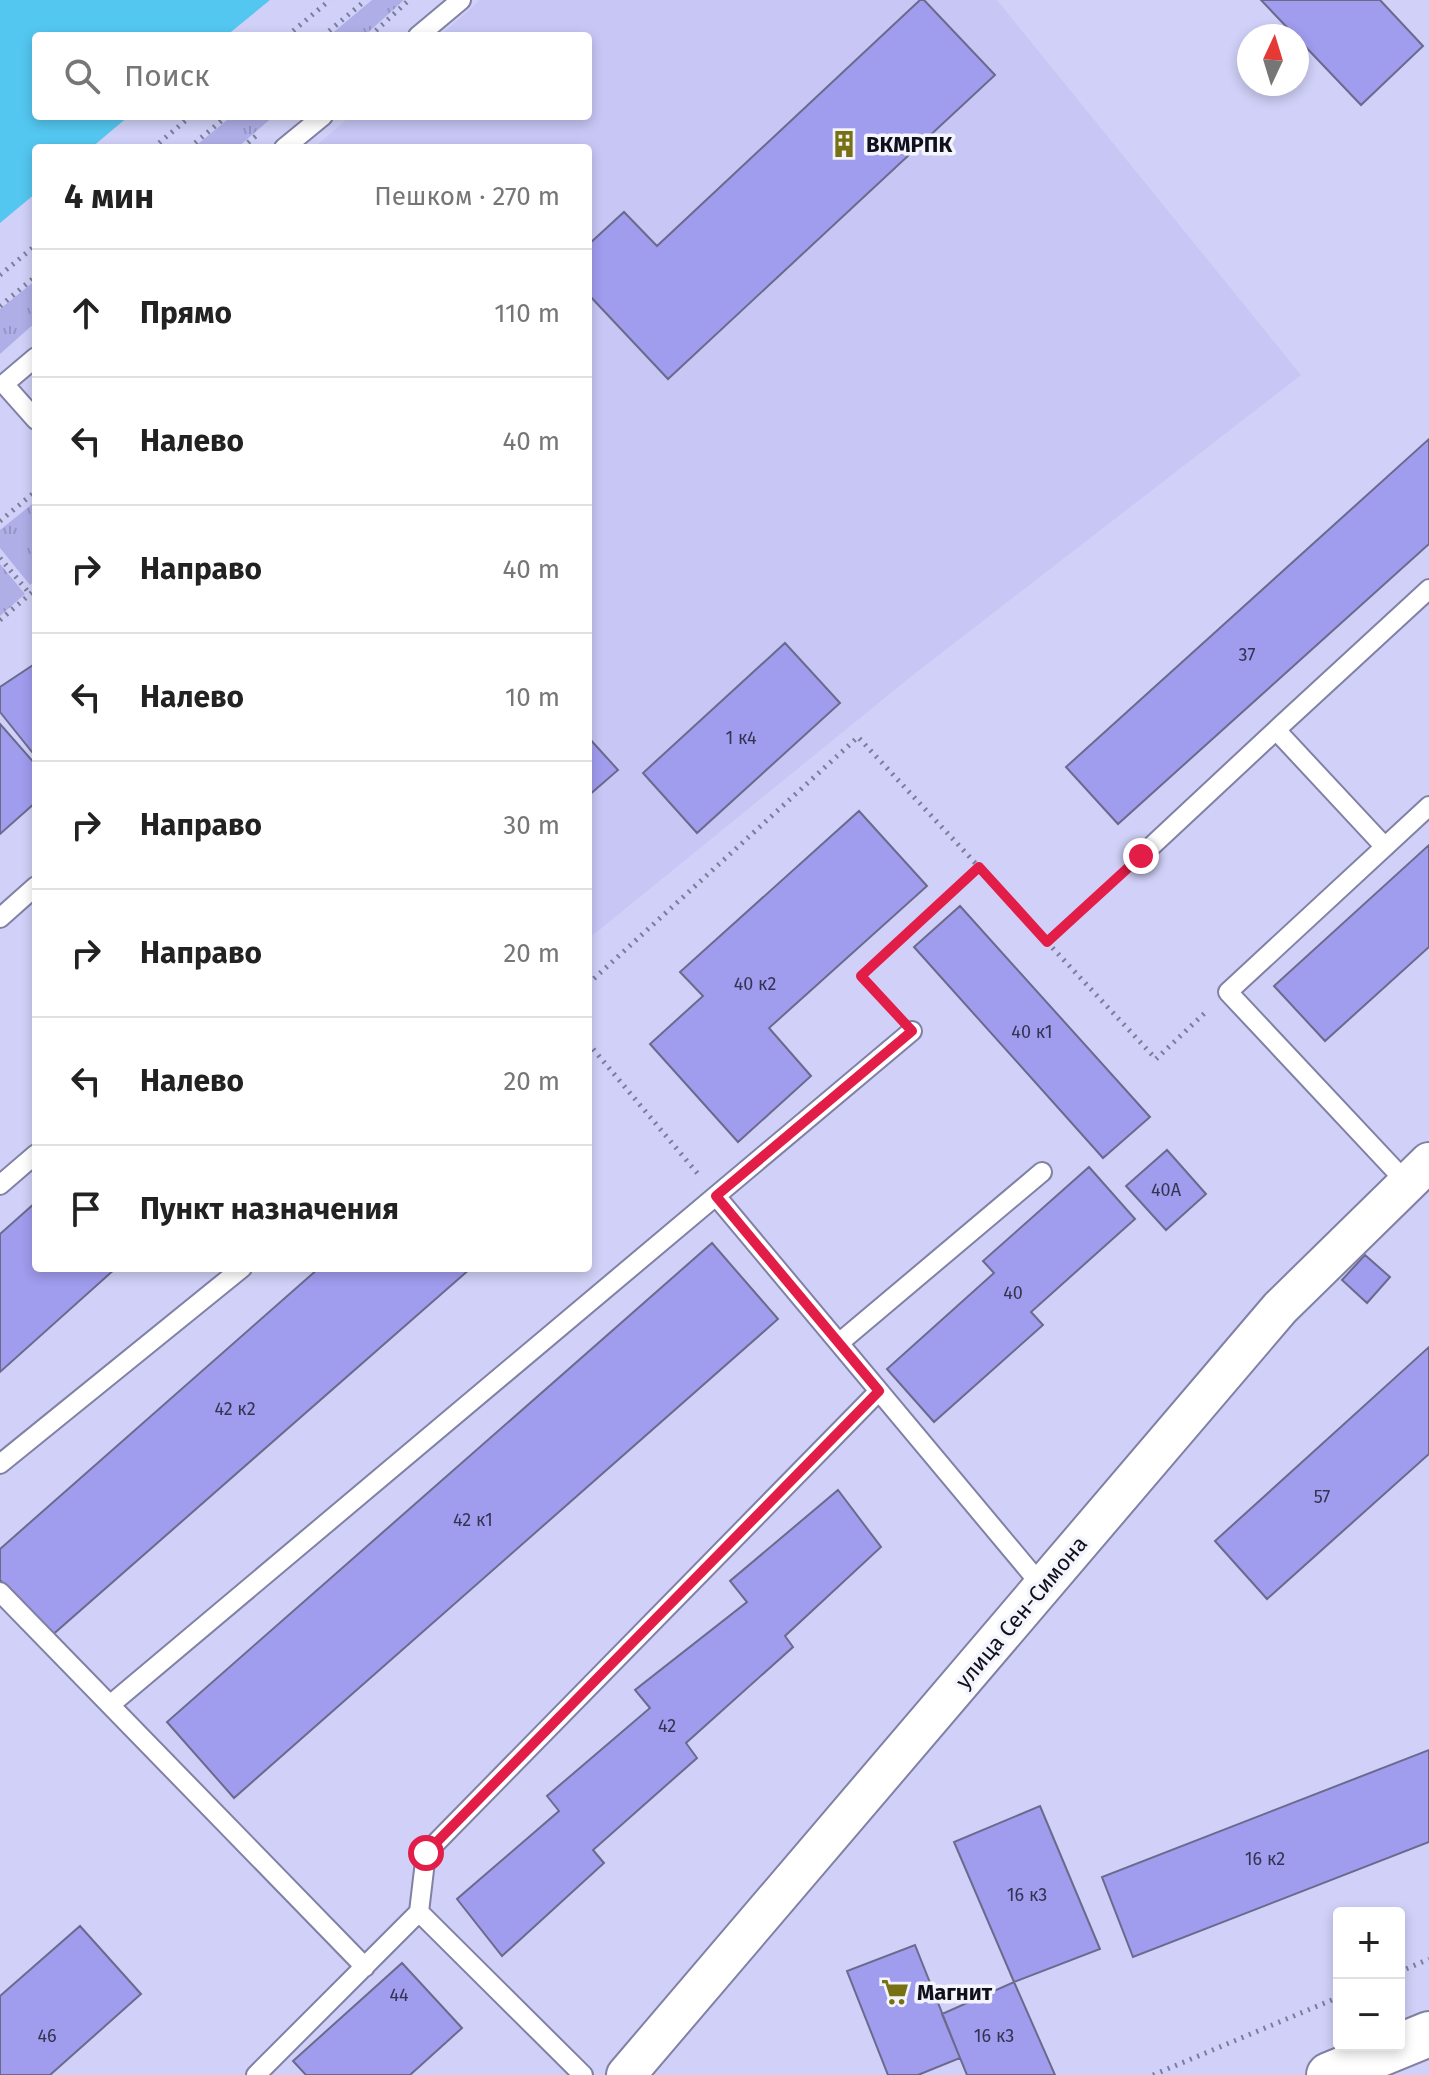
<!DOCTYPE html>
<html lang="ru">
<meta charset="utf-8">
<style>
body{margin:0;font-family:"Fira Sans",sans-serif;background:#f2f2f2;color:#222}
.controls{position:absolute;right:24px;bottom:24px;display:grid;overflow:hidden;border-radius:8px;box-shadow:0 4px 12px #0003}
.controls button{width:72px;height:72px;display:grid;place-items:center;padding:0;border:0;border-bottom:2px solid #e0e0e0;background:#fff;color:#222;font:40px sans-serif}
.compass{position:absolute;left:1237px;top:24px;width:72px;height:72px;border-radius:50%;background:#fff;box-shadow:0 4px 12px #0003;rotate:4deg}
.stop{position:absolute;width:24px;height:24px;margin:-18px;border:6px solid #e11d48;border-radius:50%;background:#fff}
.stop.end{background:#e11d48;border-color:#fff;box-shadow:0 2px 8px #0008}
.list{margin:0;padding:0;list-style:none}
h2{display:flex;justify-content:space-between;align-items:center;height:104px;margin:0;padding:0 32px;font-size:34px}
h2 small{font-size:26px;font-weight:400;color:#767676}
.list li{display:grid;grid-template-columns:52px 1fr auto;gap:24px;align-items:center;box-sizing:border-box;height:128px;padding:0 32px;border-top:2px solid #e0e0e0}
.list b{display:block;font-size:30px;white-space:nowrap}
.list em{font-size:26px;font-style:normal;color:#767676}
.icon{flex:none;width:44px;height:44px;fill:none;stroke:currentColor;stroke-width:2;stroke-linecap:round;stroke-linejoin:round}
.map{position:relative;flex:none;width:1429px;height:2075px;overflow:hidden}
.search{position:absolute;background:#fff;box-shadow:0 4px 12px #0003;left:32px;top:32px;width:560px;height:88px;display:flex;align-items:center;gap:20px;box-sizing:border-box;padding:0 28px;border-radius:8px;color:#767676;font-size:30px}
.panel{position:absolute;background:#fff;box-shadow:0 4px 12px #0003;left:32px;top:144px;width:560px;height:1128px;border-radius:8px}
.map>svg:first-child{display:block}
</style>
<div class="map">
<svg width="1429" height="2075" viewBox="0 0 1429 2075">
<defs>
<pattern id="grass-tufts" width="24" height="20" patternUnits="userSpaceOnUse" patternTransform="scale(2)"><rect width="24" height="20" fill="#afaee6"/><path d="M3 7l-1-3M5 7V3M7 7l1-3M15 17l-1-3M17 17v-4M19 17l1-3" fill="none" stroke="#9695c5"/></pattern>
</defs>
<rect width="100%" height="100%" fill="#d0d0f8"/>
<path fill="#c7c6f5" d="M 480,0 L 997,0 L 1301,375 L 913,675 L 588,939 L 588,148 L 314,148 L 350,116 L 588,116 L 588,36 L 440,36 Z"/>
<path fill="url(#grass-tufts)" d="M 372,0 L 404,0 L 364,36 L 329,36 Z
M 232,116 L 274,116 L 237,148 L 193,148 Z
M 36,280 L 36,322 L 0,354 L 0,309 Z
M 36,501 L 36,580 L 30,585 L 0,548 L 0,530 Z
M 0,564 L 25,594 L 0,616 Z"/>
<path fill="#53c7f0" d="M 0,0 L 270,0 L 226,36 L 36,36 L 36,116 L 129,116 L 91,148 L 36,148 L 36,193 L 0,223 Z"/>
<path fill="#a09cee" stroke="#6b6a8d" stroke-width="2" d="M 920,0 L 924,0 L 995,75 L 668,379 L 588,294 L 588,245 L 624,212 L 657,246 Z
M 1261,0 L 1380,0 L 1423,46 L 1361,105 Z
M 1429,439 L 1429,544 L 1118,824 L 1066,767 Z
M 785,643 L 840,703 L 697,833 L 643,773 Z
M 36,663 L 36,757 L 0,712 L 0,687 Z
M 0,724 L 36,765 L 36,802 L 0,834 Z
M 588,737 L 618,770 L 588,796 Z
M 859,811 L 927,886 L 769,1028 L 811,1076 L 738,1142 L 650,1044 L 703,996 L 680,972 Z
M 1429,845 L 1429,947 L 1325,1041 L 1274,986 Z
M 960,906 L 1150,1117 L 1103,1158 L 914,947 Z
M 1167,1150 L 1206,1194 L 1166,1230 L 1126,1186 Z
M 1089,1167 L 1135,1219 L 1031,1312 L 1043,1325 L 934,1422 L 887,1369 L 994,1273 L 983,1261 Z
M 36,1202 L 36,1268 L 116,1268 L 0,1372 L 0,1234 Z
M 712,1243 L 778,1319 L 234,1798 L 167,1722 Z
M 1365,1255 L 1390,1277 L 1367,1303 L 1342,1280 Z
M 319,1268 L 471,1268 L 50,1637 L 0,1580 L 0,1549 Z
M 1429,1347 L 1429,1454 L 1267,1599 L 1215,1541 Z
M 838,1490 L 881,1547 L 785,1636 L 793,1647 L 686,1743 L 697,1758 L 593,1850 L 604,1863 L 502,1956 L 457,1899 L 559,1811 L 547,1796 L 650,1708 L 635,1690 L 747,1602 L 730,1581 Z
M 1429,1750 L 1429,1842 L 1133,1957 L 1102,1877 Z
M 1040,1806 L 1100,1949 L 1014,1982 L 954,1842 Z
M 80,1926 L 141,1994 L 50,2075 L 0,2075 L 0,1996 Z
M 915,1945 L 960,2058 L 918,2075 L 888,2075 L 847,1971 Z
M 402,1963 L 462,2028 L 410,2075 L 306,2075 L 293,2061 Z
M 1014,1982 L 1055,2075 L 967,2075 L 942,2014 Z"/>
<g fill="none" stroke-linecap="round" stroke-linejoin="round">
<g stroke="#8181a5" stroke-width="22">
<path id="lane" d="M 418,36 L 461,0
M 284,148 L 323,116
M 36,357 L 4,384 L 36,420
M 1385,847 L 1276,730 L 1429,589
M 1141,856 L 1276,730
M 0,918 L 36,886
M 1407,1183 L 1228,992 L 1429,806
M 0,1185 L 36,1154
M 716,1196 L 1042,1586
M 839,1343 L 1042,1172
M 0,1464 L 242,1268
M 0,1592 L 365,1967
M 110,1705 L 912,1031
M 419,1912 L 426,1853 L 879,1391
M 256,2075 L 419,1912 L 583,2075"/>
</g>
<g stroke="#8181a5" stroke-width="42">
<path id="street" d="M 626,2075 L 1280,1308 L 1429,1162"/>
</g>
<g stroke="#8181a5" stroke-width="48">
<path id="secondary" d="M 1329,2075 L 1429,2034"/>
</g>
<path stroke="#7d7d9a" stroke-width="5" stroke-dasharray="2 6" stroke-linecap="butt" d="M 287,36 L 330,0
M 323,36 L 366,0
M 370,36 L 409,0
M 153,148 L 191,116
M 189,148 L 227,116
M 242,148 L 257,135
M 0,275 L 36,245
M 0,306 L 36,276
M 0,521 L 36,491
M 0,558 L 30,594
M 0,620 L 36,589
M 1047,942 L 1156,1059 L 1208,1010
M 588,984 L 858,737 L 979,867
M 892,1010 L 861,976 L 979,867 L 1047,942 L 1120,875
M 588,1043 L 698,1174
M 1399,1972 L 1429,1959
M 1153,2075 L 1339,1997"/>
<use href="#lane" stroke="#fff" stroke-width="18"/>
<use href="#street" stroke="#fff" stroke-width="38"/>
<use href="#secondary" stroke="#fff" stroke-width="44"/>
</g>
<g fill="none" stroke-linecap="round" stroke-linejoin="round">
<path stroke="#e11d48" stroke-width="10" d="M 426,1853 L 879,1391 L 716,1196 L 912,1031 L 861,976 L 979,867 L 1047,942 L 1141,856"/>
</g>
<defs>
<g id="building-bare" transform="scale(2.16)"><path d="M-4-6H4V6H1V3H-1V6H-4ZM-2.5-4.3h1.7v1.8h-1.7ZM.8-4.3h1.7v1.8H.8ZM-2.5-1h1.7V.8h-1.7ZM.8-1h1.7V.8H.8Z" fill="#787113" stroke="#f4f4fd" stroke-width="2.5" paint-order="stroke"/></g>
<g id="supermarket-bare" transform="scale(2.16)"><path d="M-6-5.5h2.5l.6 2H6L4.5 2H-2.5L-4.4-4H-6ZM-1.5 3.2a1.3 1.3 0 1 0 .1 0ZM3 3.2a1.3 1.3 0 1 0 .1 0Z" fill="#787113" stroke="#f4f4fd" stroke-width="2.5" paint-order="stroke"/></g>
</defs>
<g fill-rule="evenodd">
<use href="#building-bare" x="844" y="144"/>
<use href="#supermarket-bare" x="895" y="1992"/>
</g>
<g text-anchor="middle" stroke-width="7" stroke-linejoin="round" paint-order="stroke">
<g font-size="18" fill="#343351">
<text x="1247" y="661">37</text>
<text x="741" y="744">1 к4</text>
<text x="755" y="990">40 к2</text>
<text x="1032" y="1038">40 к1</text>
<text x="1166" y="1196">40А</text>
<text x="1013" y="1299">40</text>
<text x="235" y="1415">42 к2</text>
<text x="1322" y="1503">57</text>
<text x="473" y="1526">42 к1</text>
<text x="667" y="1732">42</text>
<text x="1265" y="1865">16 к2</text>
<text x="1027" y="1901">16 к3</text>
<text x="399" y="2001">44</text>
<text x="47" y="2042">46</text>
<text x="994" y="2042">16 к3</text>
</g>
<g font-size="22" font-weight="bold" fill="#10101d" stroke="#f4f4fd" text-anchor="start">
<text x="866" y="152">ВКМРПК</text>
<text x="917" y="2000">Магнит</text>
</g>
<g font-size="22" fill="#10101d" stroke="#f4f4fd">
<text transform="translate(1021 1612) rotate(-50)" y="8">улица Сен-Симона</text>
</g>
</g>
</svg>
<div class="controls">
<button>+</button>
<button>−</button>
</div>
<svg class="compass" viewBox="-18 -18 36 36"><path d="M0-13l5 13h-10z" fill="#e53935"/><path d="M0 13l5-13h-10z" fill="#767676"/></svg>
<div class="stop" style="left:426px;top:1853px"></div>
<div class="stop end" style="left:1141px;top:856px"></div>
<div class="search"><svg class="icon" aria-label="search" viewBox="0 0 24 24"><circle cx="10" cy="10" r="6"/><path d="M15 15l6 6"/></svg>Поиск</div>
<section class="panel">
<h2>4 мин<small>Пешком · 270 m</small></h2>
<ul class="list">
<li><svg class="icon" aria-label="ahead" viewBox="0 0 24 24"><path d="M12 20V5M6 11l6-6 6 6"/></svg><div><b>Прямо</b></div><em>110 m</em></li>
<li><svg class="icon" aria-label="left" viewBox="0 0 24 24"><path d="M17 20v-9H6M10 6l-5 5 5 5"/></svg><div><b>Налево</b></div><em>40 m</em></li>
<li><svg class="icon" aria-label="right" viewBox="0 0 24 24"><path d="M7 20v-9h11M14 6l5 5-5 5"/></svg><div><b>Направо</b></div><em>40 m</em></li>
<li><svg class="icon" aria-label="left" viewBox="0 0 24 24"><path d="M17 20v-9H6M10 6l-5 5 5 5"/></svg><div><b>Налево</b></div><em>10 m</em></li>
<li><svg class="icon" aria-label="right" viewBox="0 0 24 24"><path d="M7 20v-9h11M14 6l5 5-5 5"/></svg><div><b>Направо</b></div><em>30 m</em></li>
<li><svg class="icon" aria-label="right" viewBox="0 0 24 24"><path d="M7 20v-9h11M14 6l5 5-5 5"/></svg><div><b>Направо</b></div><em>20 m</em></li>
<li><svg class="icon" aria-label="left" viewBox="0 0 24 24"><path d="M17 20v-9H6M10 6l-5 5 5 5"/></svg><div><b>Налево</b></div><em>20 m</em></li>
<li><svg class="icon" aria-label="arrive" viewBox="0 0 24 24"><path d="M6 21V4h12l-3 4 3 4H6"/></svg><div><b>Пункт назначения</b></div></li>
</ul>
</section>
</div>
